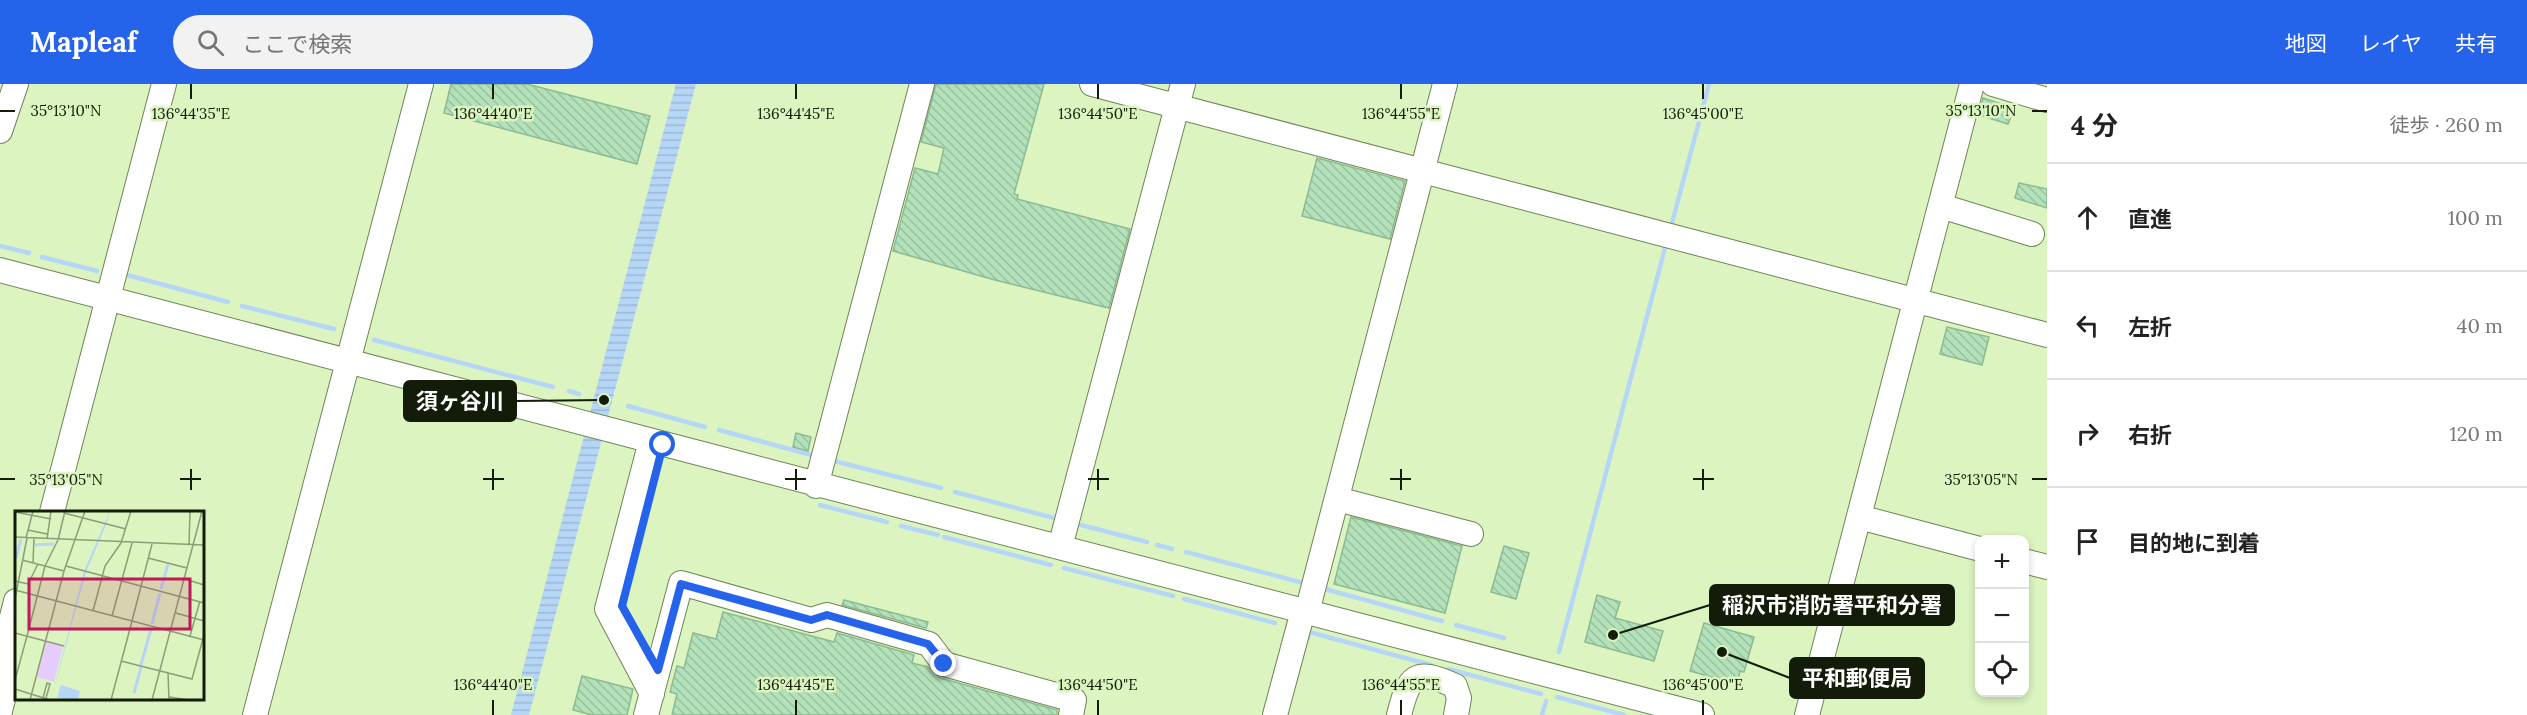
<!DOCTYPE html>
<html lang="ja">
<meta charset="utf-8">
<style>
body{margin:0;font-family:Lora,"Noto Sans JP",serif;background:#f2f2f2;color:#222}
.controls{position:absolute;right:18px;bottom:18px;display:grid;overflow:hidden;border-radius:12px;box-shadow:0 3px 9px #0003}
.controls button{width:54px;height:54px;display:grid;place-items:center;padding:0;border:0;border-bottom:2px solid #e0e0e0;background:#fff;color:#222;font:30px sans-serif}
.stop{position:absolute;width:18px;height:18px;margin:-14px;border:4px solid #2563eb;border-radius:50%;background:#fff}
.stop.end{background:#2563eb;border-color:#fff;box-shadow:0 2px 6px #0008}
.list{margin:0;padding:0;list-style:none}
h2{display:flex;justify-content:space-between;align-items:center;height:78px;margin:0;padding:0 24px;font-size:26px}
h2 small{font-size:20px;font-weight:400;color:#767676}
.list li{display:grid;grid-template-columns:39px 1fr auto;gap:18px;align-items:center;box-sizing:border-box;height:108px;padding:0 24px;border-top:2px solid #e0e0e0}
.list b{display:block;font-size:22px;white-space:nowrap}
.list em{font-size:20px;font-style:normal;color:#767676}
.icon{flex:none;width:33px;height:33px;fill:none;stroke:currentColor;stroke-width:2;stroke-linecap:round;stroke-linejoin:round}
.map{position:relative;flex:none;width:2047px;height:631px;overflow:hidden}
header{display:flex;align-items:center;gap:36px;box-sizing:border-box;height:84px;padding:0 30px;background:#2563eb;color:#fff}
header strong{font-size:28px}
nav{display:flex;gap:33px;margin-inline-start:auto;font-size:21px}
.search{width:420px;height:54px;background:#f2f2f2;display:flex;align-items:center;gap:15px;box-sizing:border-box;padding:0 21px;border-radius:33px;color:#767676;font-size:22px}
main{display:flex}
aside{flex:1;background:#fff}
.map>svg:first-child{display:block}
</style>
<header>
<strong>Mapleaf</strong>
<div class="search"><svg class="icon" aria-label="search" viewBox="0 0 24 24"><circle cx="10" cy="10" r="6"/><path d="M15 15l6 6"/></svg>ここで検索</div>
<nav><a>地図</a><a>レイヤ</a><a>共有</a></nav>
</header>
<main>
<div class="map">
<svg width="2047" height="631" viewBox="0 0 2047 631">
<defs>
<pattern id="water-rules" width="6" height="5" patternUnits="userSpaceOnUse" patternTransform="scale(1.5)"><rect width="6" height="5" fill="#b6d6f7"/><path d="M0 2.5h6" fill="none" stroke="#9cb7d2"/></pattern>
<pattern id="building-back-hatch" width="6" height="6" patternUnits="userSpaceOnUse" patternTransform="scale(1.5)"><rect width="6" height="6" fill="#b3e2ba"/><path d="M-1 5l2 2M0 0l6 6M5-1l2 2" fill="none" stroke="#99c19f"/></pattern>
</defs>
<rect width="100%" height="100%" fill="#dbf4c0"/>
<path fill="url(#water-rules)" d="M 676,0 L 696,0 L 529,631 L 511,631 Z"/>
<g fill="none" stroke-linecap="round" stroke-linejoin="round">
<path stroke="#b6d6f7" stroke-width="4.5" d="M 1671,143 L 1709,0
M 0,162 L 29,169
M 42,173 L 97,187
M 123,190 L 228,218
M 242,222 L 334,245
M 374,256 L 553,303
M 569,307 L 579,310
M 628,322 L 705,343
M 719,346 L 815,372
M 834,377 L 941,404
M 955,408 L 1058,435
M 820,421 L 887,438
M 1081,441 L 1147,458
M 901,442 L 938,451
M 944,453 L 1051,481
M 1157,461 L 1172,465
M 1186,468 L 1303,499
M 1064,484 L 1173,512
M 1325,505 L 1442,537
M 1184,515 L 1275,539
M 1456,541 L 1504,554
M 1308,554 L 1309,548 L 1431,581
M 1559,568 L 1666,160
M 1448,585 L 1541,610
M 1557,613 L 1624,631
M 1542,631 L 1546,617"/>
</g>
<path fill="url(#building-back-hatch)" stroke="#8cba93" stroke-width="1.5" d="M 451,0 L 527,0 L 650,32 L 637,80 L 444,29 Z
M 936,0 L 1044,0 L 1014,110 L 1018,111 L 1017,115 L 1130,145 L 1109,224 L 995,196 L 893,167 L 915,84 L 938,90 L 944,64 L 921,58 Z
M 1983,14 L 2014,24 L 2008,40 L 1979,31 Z
M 1317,74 L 1405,97 L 1390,155 L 1302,132 Z
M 2019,99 L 2047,105 L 2047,124 L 2015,114 Z
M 1947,243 L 1989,253 L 1982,281 L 1940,270 Z
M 796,349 L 811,353 L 808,367 L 793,363 Z
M 1351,433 L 1462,462 L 1445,529 L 1334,500 Z
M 1504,462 L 1529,469 L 1516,515 L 1491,508 Z
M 1597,511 L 1620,518 L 1615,534 L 1663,547 L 1654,577 L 1585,558 Z
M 844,516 L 928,538 L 926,544 L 842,521 Z
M 723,528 L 834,558 L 837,549 L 914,571 L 912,579 L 928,583 L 940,594 L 1057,626 L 1057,631 L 672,631 L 677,610 L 670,608 L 677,582 L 684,584 L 693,549 L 716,555 Z
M 1704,539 L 1754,553 L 1744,588 L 1740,587 L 1737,600 L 1690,587 Z
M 582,592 L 633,605 L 627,631 L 592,631 L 573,626 Z"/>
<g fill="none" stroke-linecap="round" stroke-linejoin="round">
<g stroke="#6e8556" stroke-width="26">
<path id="minor" d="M 1092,0 L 2047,251
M 1993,0 L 2047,16
M 0,47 L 16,0
M 1941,122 L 2032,150
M 0,186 C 567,335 1135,483 1702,631
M 651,357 L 607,525 L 652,610
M 816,402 L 922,0
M 1337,415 L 1471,450
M 52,428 L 164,0
M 1859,433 L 1980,465
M 1060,463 L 1183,0
M 2024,477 L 2047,483
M 1307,528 L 1445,0
M 0,580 L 16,517
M 0,627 L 16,564
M 255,631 L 421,0
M 646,631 L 681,499 L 811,536 L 827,531 L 929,560 L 944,580 L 1074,616 L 1071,631
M 1275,631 L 1303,527
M 1399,631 C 1409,592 1414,583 1455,602 L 1459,614 L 1456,631
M 1807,631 L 1972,0"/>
</g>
<use href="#minor" stroke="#fff" stroke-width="24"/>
</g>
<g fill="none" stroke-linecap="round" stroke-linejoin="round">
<path stroke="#2563eb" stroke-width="8" d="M 663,361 L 622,522 L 658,586 L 681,500 L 811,536 L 827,531 L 928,560 L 944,580"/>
</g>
<path fill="none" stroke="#131c09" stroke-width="2" d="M 191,0 L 191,15M 493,0 L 493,15M 796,0 L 796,15M 1098,0 L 1098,15M 1401,0 L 1401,15M 1703,0 L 1703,15M 0,27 L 15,27M 2032,27 L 2047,27M 191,385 L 191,406M 493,385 L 493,406M 796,385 L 796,406M 1098,385 L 1098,406M 1401,385 L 1401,406M 1703,385 L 1703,406M 0,395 L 15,395M 180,395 L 201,395M 483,395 L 504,395M 785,395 L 806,395M 1088,395 L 1109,395M 1390,395 L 1411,395M 1693,395 L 1714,395M 2032,395 L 2047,395M 493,616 L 493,631M 796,616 L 796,631M 1098,616 L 1098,631M 1401,616 L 1401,631M 1703,616 L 1703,631"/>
<g transform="translate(15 427)">
<rect width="189" height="189" fill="#dbf4c0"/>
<path d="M 31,131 L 48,135 L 39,171 L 22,166 Z" fill="#e6ccfd"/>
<path d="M 95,0 L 91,14 L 71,61 L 36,189 L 69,60 ZM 46,174 L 65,180 L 63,189 L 42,187 Z" fill="#b6d6f7"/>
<path fill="none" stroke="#b6d6f7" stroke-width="3" d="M 20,34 L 39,33M 1,47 L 6,28M 146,78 L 153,53M 137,113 L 145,82M 126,154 L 136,118M 119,182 L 126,156"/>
<path fill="none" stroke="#8b9e77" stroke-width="1.5" d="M 0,1 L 36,8M 49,2 L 111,18M 13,19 L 32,23M 0,26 L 189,34M 11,27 L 18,0M 32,28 L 36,0M 43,29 L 50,0M 106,32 L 116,0M 174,34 L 175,0M 133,47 L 172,57M 7,49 L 49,60M 18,51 L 19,27M 51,55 L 189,92M 170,68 L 189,74M 0,70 L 13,73 L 23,53M 0,79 L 189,129M 0,88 L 12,27M 78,100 L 90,55 L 106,32M 161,102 L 189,110M 97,105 L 117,32M 117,110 L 137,33M 0,122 L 49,135M 12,125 L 30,55 L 43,29M 175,125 L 185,90M 106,150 L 177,168 L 189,124M 153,162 L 154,189M 0,169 L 12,125M 0,178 L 35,189M 154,186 L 174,189M 28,187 L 32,172 L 35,173 L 31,187M 15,189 L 49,60 L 70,0M 96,189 L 117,110M 137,189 L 187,0"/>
<path fill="#c2185b" fill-opacity="0.15" stroke="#c2185b" stroke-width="3" d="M 14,68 L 175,68 L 175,118 L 14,118 Z"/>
<rect width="189" height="189" fill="none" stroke="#131c09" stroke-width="3"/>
</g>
<g font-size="15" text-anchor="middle" fill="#131c09" stroke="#dbf4c0" stroke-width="5" stroke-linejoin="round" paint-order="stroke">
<text x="66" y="32">35°13'10"N</text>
<text x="1981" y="32">35°13'10"N</text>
<text x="191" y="35">136°44'35"E</text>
<text x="493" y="35">136°44'40"E</text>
<text x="796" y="35">136°44'45"E</text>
<text x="1098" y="35">136°44'50"E</text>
<text x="1401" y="35">136°44'55"E</text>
<text x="1703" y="35">136°45'00"E</text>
<text x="66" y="401">35°13'05"N</text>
<text x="1981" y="401">35°13'05"N</text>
<text x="493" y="606">136°44'40"E</text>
<text x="796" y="606">136°44'45"E</text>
<text x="1098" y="606">136°44'50"E</text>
<text x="1401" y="606">136°44'55"E</text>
<text x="1703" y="606">136°45'00"E</text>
</g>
<path fill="none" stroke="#131c09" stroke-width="2" d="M604 316L516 317M1613 551L1710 521M1722 568L1790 594"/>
<g fill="#131c09" stroke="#dbf4c0" stroke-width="2">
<circle cx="604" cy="316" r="6"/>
<circle cx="1613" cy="551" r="6"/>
<circle cx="1722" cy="568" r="6"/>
</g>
<g fill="#131c09" stroke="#131c09" stroke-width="2">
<rect x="404" y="297" width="112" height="40" rx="6"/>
<rect x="1710" y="501" width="244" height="40" rx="6"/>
<rect x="1790" y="574" width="134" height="40" rx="6"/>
</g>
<g font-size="22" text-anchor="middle" font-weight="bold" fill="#fff">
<text x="460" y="325">須ヶ谷川</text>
<text x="1832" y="529">稲沢市消防署平和分署</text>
<text x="1857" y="602">平和郵便局</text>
</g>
</svg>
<div class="controls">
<button>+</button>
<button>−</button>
<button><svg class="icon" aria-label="locate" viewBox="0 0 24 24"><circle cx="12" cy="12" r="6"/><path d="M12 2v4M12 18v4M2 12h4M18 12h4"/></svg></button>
</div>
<div class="stop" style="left:663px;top:361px"></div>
<div class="stop end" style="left:944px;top:580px"></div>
</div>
<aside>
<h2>4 分<small>徒歩 · 260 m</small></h2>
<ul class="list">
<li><svg class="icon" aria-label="ahead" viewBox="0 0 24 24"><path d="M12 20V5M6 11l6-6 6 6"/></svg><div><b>直進</b></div><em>100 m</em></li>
<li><svg class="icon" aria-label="left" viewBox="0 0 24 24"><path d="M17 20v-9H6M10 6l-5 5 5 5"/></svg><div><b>左折</b></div><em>40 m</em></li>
<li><svg class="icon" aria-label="right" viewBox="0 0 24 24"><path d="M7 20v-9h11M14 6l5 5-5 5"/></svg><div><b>右折</b></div><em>120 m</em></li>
<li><svg class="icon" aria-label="arrive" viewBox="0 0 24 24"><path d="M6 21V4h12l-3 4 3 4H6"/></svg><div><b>目的地に到着</b></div></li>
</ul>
</aside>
</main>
